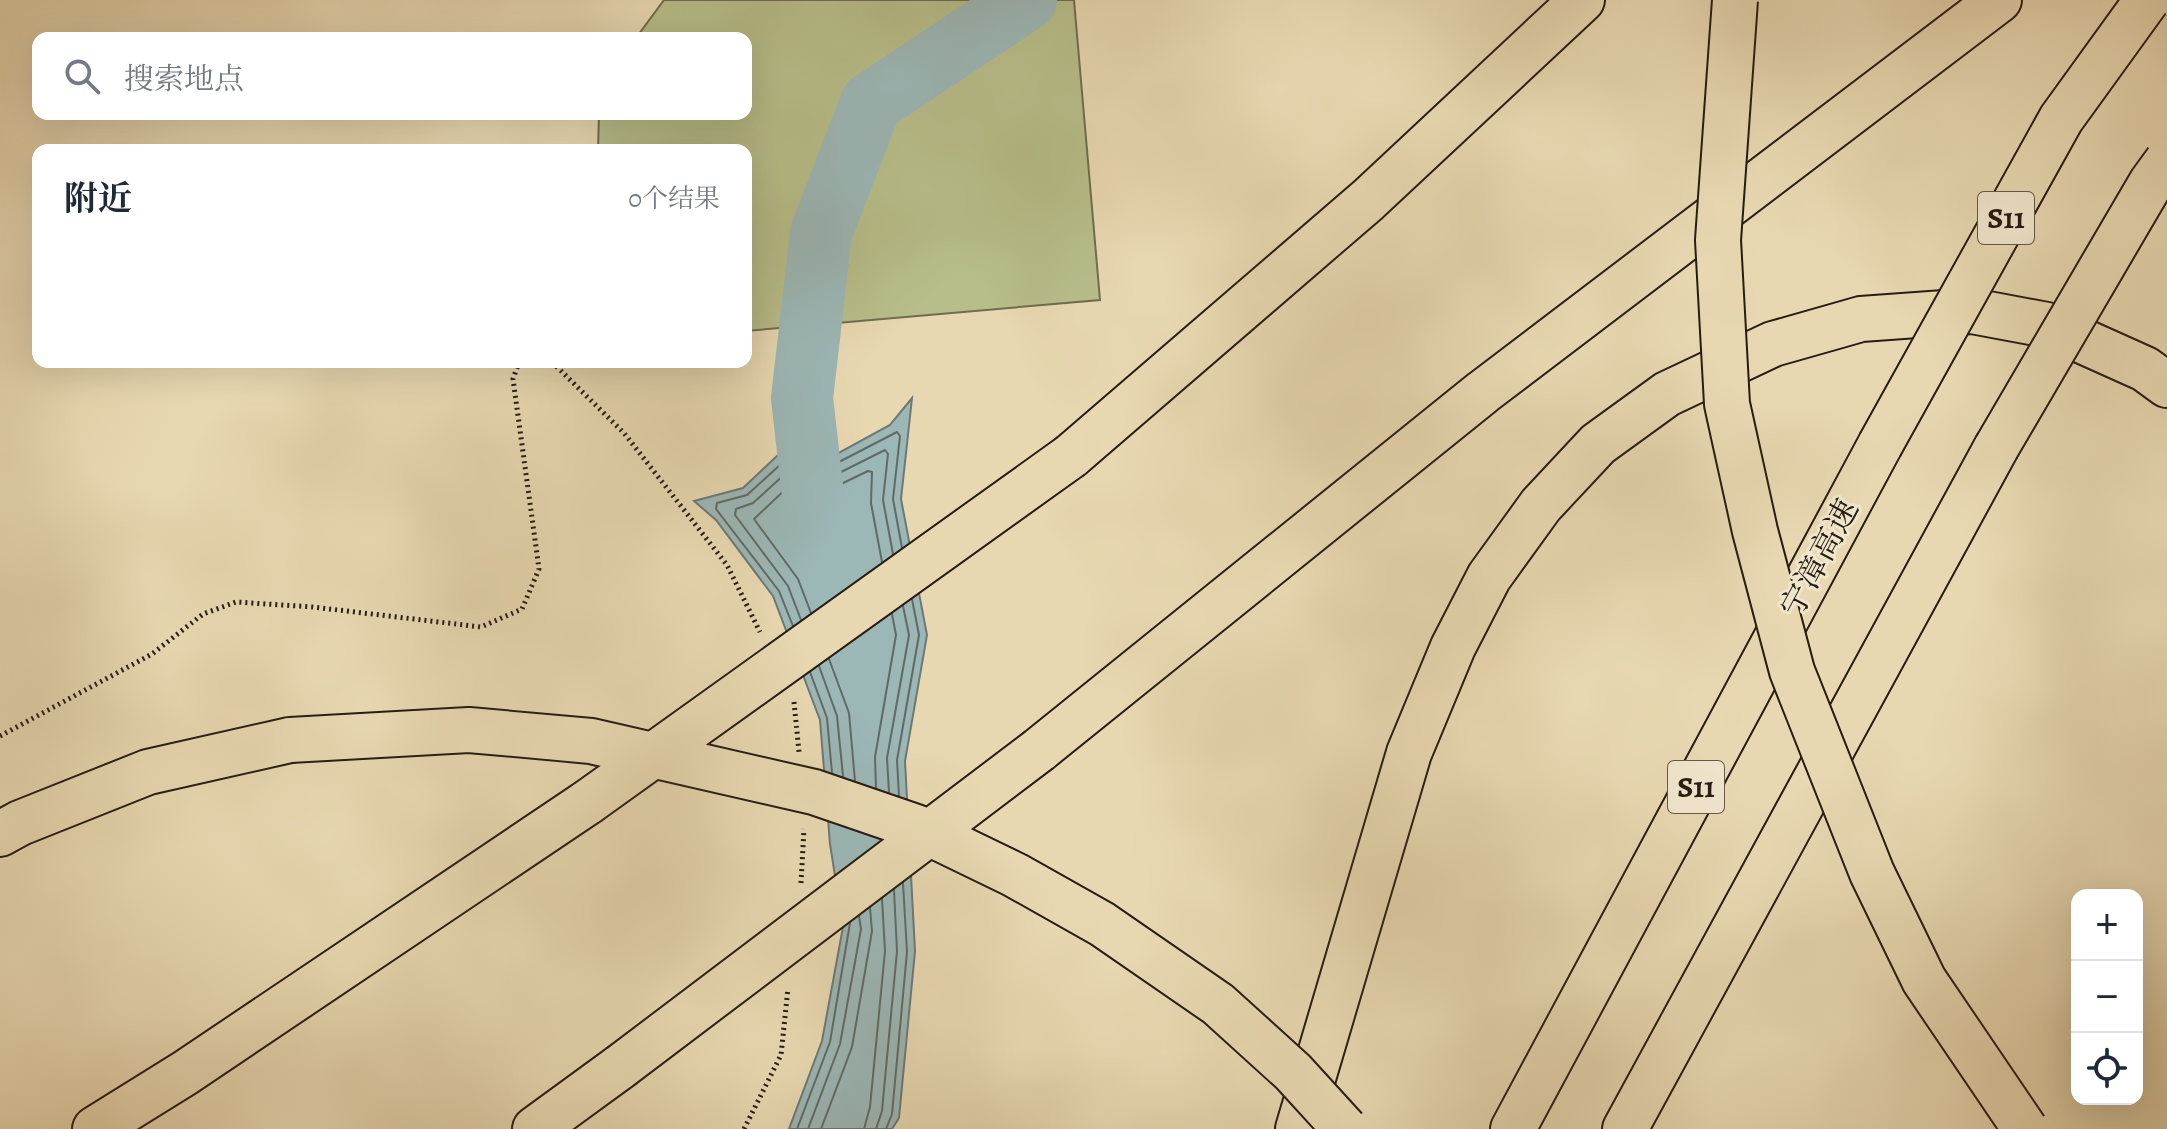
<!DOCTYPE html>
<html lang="zh">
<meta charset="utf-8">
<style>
body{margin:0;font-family:Alegreya,"Noto Serif SC",serif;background:#f6f6f7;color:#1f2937}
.controls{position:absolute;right:24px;bottom:24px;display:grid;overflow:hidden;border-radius:16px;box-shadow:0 8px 32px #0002}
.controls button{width:72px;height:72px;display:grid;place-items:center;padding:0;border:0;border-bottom:2px solid #e0e1e3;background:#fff;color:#1f2937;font:40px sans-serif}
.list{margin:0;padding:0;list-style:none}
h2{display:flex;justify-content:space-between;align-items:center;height:104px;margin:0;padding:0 32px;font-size:34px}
h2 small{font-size:26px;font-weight:400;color:#747a83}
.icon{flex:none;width:44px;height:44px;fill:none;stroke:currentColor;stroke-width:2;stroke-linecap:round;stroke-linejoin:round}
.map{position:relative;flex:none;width:2167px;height:1129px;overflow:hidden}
.search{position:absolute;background:#fff;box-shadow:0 8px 32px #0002;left:32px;top:32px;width:720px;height:88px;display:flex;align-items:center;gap:20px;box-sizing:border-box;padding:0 28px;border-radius:16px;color:#747a83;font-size:30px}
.panel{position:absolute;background:#fff;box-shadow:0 8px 32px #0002;left:32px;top:144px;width:720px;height:224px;border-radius:16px}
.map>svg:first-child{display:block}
</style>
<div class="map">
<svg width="2167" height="1129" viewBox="0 0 2167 1129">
<rect width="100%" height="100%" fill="#e8d8b1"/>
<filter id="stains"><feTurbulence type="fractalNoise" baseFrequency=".0025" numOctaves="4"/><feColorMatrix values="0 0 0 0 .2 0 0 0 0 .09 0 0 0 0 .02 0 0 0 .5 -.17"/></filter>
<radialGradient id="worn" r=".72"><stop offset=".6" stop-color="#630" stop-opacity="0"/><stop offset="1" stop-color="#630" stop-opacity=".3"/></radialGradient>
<path fill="#b7be8a" stroke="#6f6d4f" stroke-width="2" d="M 664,0 L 1074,0 L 1100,300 L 746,331 L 746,150 L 598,150 L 599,114 L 746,114 L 746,38 L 636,38 Z"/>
<path fill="#9bb7b6" stroke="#6d7975" stroke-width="2" d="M 912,398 L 901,499 L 927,635 L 905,761 L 915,951 L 899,1118 L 892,1129 L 789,1129 L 822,1041 L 843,927 L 830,844 L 820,720 L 773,596 L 716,520 L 694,501 L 743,488 L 778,455 L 835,455 L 890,425 Z"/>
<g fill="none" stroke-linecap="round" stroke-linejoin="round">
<path stroke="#616a65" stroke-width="2" d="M 811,613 L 798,579 L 754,519 L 789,486 L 839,485 L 868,471 L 872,472 L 871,503 L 882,562
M 801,620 L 788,586 L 735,515 L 736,509 L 753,503 L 785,474 L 839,473 L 885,450 L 888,454 L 883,500 L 893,554
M 793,626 L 779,591 L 716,509 L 717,503 L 747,495 L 781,464 L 837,463 L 897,432 L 900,436 L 893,499 L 902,548
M 829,659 L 849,713 L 855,781
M 819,666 L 837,716 L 843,776
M 810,672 L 827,718 L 832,773
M 876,788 L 875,757 L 896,635 L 892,614
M 889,792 L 887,758 L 909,635 L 903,606
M 899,796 L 897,760 L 919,635 L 912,599
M 797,1129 L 830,1042 L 850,923
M 808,1129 L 840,1044 L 861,929 L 859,916
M 821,1129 L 852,1047 L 872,931 L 870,908
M 864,1129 L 870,1107 L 885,951 L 882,899
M 876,1129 L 882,1111 L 897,951 L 894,890
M 886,1129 L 892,1114 L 907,952 L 903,883"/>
<path stroke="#9bb7b6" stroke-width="62" d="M 818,539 L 802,398 L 821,233 L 871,103 L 1026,0"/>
<g stroke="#271c14" stroke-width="48">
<path id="highway" d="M 1071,456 L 1368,200 L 1582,0
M 1039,750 L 1483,392 L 1999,0
M 0,834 L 20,823 L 148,772 L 290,740
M 95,1129 L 185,1073 L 588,802
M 535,1129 L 620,1067
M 1298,1129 L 1409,753 L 1453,647 L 1489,577 L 1541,505 L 1598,444 L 1667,394 L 1773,344 L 1861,319 L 1972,311 L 2047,325 L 2145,369 L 2167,385
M 1513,1129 L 1880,445
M 1625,1129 L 1996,448"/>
</g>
<path stroke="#271c14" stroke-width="5" stroke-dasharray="2 4" stroke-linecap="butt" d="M 552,362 L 624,433 L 727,565 L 760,632
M 794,702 L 799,752
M 0,736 L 152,654 L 203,614 L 236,602 L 313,607 L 481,627 L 522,609 L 539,569 L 513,379 L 519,362
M 801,883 L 804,829
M 744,1129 L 781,1055 L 788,988"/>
<use href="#highway" stroke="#e8d8b1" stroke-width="44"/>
<g stroke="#271c14" stroke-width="48" stroke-linecap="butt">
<path id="highway-bridge" d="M 1735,0 L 1718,240 L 1727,404 L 1755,531 L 1792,671 L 1872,873 L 1924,980 L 2025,1129
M 1880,445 L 2061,119 L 2147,0
M 1996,448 L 2151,183 L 2167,161
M 290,740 L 469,730 L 591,741 L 814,792 L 916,827 L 1015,875 L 1102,924 L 1218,1004 L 1293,1072 L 1345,1129
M 588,802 L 1071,456
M 620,1067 L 1039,750"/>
</g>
<use href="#highway-bridge" stroke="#e8d8b1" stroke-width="44"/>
</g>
<g text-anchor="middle" stroke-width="6" stroke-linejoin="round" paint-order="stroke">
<g fill="#f0e6cc" stroke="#63594b" stroke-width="2">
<rect x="1978" y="192" width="56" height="52" rx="6"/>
<rect x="1668" y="761" width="56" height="52" rx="6"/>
</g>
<g font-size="30" font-weight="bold" fill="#271c14">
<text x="2006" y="228">S11</text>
<text x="1696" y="797">S11</text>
</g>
<g font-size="32" fill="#271c14" stroke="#f0e6cc">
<text transform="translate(1819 558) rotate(-62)" y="11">宁漳高速</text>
</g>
</g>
<rect width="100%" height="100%" filter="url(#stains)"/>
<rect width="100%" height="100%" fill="url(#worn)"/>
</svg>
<div class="controls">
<button>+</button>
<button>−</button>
<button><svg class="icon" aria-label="locate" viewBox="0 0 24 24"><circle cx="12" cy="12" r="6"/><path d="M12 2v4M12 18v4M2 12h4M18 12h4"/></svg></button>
</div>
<div class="search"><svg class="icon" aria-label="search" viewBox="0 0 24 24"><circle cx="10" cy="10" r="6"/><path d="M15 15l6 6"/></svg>搜索地点</div>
<section class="panel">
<h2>附近<small>0个结果</small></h2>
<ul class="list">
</ul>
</section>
</div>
